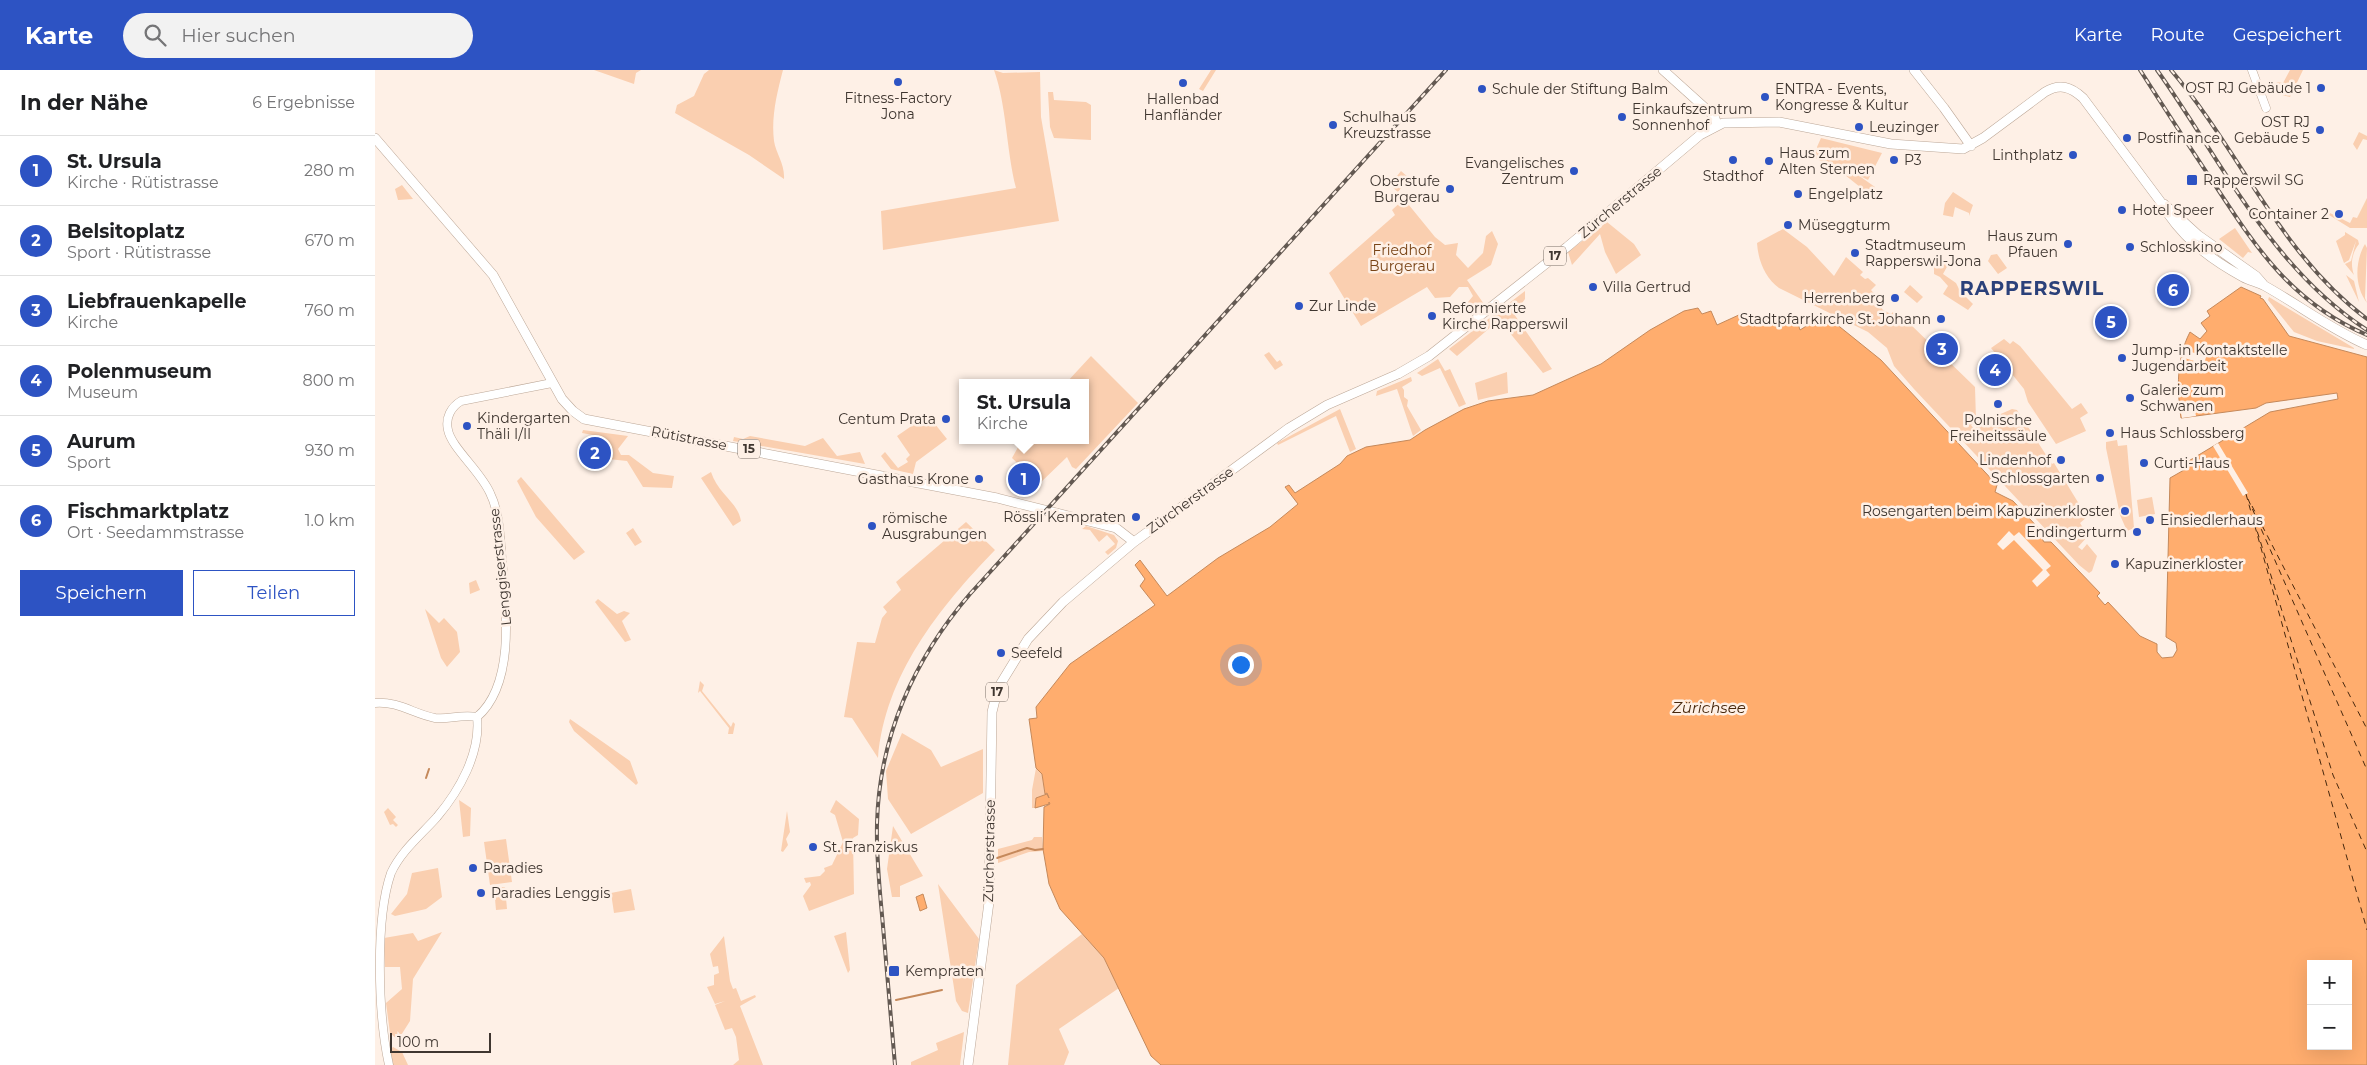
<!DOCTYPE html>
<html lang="de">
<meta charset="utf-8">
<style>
body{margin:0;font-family:Montserrat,sans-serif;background:#f2f2f2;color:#202124}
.controls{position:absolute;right:15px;bottom:15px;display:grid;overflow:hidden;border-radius:0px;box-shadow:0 5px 20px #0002}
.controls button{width:45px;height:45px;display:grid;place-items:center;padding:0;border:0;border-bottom:1px solid #e0e0e0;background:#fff;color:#202124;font:25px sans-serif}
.scale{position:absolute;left:15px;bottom:12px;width:101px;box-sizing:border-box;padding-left:5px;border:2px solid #3f3630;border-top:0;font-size:14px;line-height:18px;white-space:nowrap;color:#3f3630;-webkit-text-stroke:4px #fef0e6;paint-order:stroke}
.you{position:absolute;left:865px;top:594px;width:18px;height:18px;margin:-12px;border:4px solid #fff;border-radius:50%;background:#1a73e8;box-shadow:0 0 0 8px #1a73e833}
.badge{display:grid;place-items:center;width:32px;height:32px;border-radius:50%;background:#2d53c3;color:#fff;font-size:16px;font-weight:700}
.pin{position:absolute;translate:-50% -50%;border:2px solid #fff;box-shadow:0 1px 5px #0006}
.popup{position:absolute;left:584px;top:309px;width:130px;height:65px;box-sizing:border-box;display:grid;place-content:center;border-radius:0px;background:#fff;filter:drop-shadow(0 1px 4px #0005);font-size:16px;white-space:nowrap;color:#757577}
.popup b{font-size:19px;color:#202124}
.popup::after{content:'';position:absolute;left:50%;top:100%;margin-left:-10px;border:10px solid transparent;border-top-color:#fff}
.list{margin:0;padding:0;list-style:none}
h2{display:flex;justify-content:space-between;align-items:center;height:65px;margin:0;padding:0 20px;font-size:21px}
h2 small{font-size:16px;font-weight:400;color:#757577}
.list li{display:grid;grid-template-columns:32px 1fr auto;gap:15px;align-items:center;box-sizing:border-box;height:70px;padding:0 20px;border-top:1px solid #e0e0e0}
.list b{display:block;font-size:19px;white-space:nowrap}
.list p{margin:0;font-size:16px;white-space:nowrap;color:#757577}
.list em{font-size:16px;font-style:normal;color:#757577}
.actions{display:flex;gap:10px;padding:15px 20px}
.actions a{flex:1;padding:11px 0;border:1px solid #2d53c3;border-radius:0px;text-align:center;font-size:18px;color:#2d53c3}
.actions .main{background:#2d53c3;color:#fff}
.icon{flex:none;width:28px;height:28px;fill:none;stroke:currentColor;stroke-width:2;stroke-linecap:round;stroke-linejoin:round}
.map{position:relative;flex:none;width:1992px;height:995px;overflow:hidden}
header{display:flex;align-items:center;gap:30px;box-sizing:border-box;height:70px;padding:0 25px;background:#2d53c3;color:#fff}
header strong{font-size:24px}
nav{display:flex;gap:28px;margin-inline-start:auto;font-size:18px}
.search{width:350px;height:45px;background:#f2f2f2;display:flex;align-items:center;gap:12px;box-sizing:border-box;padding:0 18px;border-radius:28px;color:#757577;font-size:19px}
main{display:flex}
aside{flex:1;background:#fff}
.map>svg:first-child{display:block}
</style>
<header>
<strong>Karte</strong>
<div class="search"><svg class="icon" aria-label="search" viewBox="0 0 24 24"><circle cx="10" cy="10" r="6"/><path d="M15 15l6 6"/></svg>Hier suchen</div>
<nav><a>Karte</a><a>Route</a><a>Gespeichert</a></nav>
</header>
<main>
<aside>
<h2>In der Nähe<small>6 Ergebnisse</small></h2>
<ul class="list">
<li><span class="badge">1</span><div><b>St. Ursula</b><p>Kirche · Rütistrasse</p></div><em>280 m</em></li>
<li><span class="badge">2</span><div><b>Belsitoplatz</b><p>Sport · Rütistrasse</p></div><em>670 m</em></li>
<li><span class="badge">3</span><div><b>Liebfrauenkapelle</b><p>Kirche</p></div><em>760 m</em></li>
<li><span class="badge">4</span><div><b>Polenmuseum</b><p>Museum</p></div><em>800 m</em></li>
<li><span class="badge">5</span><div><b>Aurum</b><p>Sport</p></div><em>930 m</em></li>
<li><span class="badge">6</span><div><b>Fischmarktplatz</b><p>Ort · Seedammstrasse</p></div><em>1.0 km</em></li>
</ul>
<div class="actions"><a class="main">Speichern</a><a>Teilen</a></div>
</aside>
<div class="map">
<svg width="1992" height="995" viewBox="0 0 1992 995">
<rect width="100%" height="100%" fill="#fef0e6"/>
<path fill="#facfb0" d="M 219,0 L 266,0 L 261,3 L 259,14 Z
M 334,0 L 408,0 C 402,23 396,47 399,71 C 401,84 410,94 409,109 L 374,85 L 300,43 L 302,35 L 319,26 L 329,4 Z
M 619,0 L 628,3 L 665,2 L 666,47 L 684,151 L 508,180 L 506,141 L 641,118 C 631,79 632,37 619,0 Z
M 836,0 L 841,0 L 828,21 L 824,19 Z
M 1915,0 L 1928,0 L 1915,27 L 1903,24 L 1899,19 L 1902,12 L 1908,13 Z
M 673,22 L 678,22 L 679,30 L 711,32 L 716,35 L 716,70 L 679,68 L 675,57 Z
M 1984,62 L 1992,66 L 1992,70 L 1988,69 L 1982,80 L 1978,74 Z
M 1446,68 L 1507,83 L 1493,110 L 1483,105 L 1500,117 L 1495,125 L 1470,105 L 1432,83 L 1436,78 L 1444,81 L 1442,77 Z
M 1026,101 L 1034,108 L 1023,122 L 1017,117 L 1018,111 Z
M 27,115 L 38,129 L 23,130 L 20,119 Z
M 1578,122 L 1598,135 L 1594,146 L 1594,143 L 1580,137 L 1578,147 L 1568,145 L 1570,133 Z
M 1992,128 L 1992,158 L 1975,158 L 1954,145 L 1955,143 L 1975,153 L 1978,147 L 1982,148 Z
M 1029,129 L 1060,167 L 1070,175 L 1083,173 L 1081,185 L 1093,198 L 1108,183 L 1111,166 L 1117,161 L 1123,174 L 1116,195 L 1092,210 L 1109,234 L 1096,245 L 1092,237 L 1074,237 L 1093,232 L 1098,226 L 1093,217 L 1084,217 L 1075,227 L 1060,228 L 1052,217 L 986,256 L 954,203 L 1020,145 L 1017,140 Z
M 1232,152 L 1259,174 L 1266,185 L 1241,204 L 1230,182 L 1225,164 L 1197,195 L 1193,182 Z
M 1860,158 L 1877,183 L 1873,182 L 1868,188 L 1844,169 Z
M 1408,159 L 1432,177 L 1459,206 L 1471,187 L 1488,202 L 1485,205 L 1490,209 L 1493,208 L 1501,215 L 1496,220 L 1503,228 L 1501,231 L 1508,240 L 1516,244 L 1518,242 L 1526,251 L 1529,249 L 1533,252 L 1600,317 L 1601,350 L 1596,355 L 1599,359 L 1618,346 L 1619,347 L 1637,339 L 1642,340 L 1677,394 L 1679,393 L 1712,447 L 1705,453 L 1713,466 L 1703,477 L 1707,480 L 1712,474 L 1722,486 L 1717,501 L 1714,503 L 1704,495 L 1539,319 L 1519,296 L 1512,278 L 1493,262 L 1404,218 C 1390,208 1383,190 1382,173 Z
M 1970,162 L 1983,170 L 1984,174 C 1977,183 1975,194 1979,205 L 1970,194 L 1976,191 L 1981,171 L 1974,190 L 1969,193 L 1961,171 L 1970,165 Z
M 1990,174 L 1992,178 L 1990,228 L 1992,233 C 1979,216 1980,191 1990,174 Z
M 1622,184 L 1632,198 L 1623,204 L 1613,191 L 1616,185 Z
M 1558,187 L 1573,195 L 1568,204 L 1581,213 L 1585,221 L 1598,234 L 1593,240 L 1568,224 L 1573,216 L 1565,207 L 1559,204 L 1559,198 L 1554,194 Z
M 1971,205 L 1979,211 L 1984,232 Z
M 1535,215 L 1548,227 L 1542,233 L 1529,222 Z
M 1150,221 L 1150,229 L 1139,244 L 1177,299 L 1168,303 L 1124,250 L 1082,286 L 1074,279 Z
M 1894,227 L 1979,278 L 1979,279 L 1942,271 L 1919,262 L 1893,230 Z
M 1629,269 L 1635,274 L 1638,271 L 1645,276 L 1697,339 L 1706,333 L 1713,343 L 1705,348 L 1711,361 L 1681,374 L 1653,332 L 1649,319 L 1616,278 Z
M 894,282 L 902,292 L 905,290 L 908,295 L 900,300 L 889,285 Z
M 716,286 L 763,333 L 701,399 L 697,397 L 692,387 L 664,414 L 637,388 L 647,370 L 710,370 L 710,313 L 691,313 Z
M 1063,289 L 1070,301 L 1075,299 L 1091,334 L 1084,337 L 1065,298 L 1047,306 L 1042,303 Z
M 1132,302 L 1133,323 L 1103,330 L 1100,313 Z
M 1036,307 L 1037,311 L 1027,317 L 1029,320 L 1029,327 L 1033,330 L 1032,336 L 1046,360 L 1038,366 L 1022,319 L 1001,326 L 1002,321 Z
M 965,339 L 981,379 L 975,382 L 961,346 L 903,375 L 902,373 Z
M 556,349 L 572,369 L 541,392 L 538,404 L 516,399 L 506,386 L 510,382 L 523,398 L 533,392 L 531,389 L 535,385 L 522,366 L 538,355 L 548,356 Z
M 208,360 L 253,366 L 243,379 L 246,385 L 254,385 L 278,403 L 299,406 L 297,418 L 268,417 L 252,391 L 233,389 L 223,366 L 207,363 Z
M 375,366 L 430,376 L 448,368 L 462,386 L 485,382 L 490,394 L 358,371 L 359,367 L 368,369 Z
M 222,367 L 232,392 L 218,398 L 207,374 Z
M 1742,370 L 1743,376 L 1752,375 L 1759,458 L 1752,461 L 1745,445 L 1731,378 L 1731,372 Z
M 336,402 C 343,424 363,432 366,451 L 358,456 L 326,408 Z
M 146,407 L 210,482 L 199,490 L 161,447 L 142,411 Z
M 1777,427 L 1780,444 L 1764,447 L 1762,430 Z
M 591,452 L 620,480 C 564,538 510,605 503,688 L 477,648 L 469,647 L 482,572 L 500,573 L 507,548 L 512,542 L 508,537 L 526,520 L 521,512 Z
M 711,456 L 739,465 L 743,471 L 741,478 L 733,485 L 730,482 L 740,474 L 732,465 L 724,472 L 715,460 L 707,459 Z
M 258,458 L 267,472 L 260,476 L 251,463 Z
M 101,510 L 105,520 L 95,524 L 94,513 Z
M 223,529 L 242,544 L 249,541 L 255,543 L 247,551 L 256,570 L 250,572 L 220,532 Z
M 50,539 L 64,553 L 69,548 L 82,562 L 85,582 L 72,597 L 66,588 Z
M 325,611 L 329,615 L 327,621 L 356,657 L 358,652 L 360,654 L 358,664 L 353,664 L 354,658 L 325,621 L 323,623 Z
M 195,649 L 255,691 L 263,713 L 261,715 L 199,661 L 194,652 Z
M 527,663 L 556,680 L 566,697 L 608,679 L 608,723 L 536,764 L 513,729 L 511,701 Z
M 661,698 L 667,704 L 670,725 L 661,728 L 660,738 L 657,738 L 657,720 Z
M 84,730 L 96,738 L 95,766 L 88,767 Z
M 461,730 L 484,749 L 483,765 L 478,768 L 479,824 L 434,841 L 428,826 L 436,815 L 435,812 L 431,813 L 429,808 L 445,806 L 450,801 L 449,798 L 457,795 L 468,772 L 460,745 L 455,742 Z
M 13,738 L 21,747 L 18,750 L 23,755 L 21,757 L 18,754 L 15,755 L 9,742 Z
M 412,741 L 415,762 L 411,769 L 413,775 L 408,782 L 406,781 Z
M 518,756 L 548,806 L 525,816 L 525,827 L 517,827 L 512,799 Z
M 659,767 L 667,767 L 668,781 L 654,782 L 623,793 L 623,779 L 657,770 Z
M 131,769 L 137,812 L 115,815 L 109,772 Z
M 63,798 L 67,827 L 51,839 L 20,846 L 16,844 L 32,824 L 37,803 Z
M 563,814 L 604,869 L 593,943 L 587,941 L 581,931 Z
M 130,817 L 132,839 L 121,840 L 119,818 Z
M 256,819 L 260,840 L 239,843 L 236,823 Z
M 67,862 L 38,909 L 35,951 L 23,970 L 15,963 L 11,933 L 27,919 L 25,897 L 10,897 L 9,868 L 38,863 L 43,871 Z
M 471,862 L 475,900 L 473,903 L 459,866 Z
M 707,864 L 729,888 L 744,918 L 684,959 L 694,982 L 689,995 L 633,995 L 641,915 Z
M 349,866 L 355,911 L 358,919 L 361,918 L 366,931 L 380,925 L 381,927 L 365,936 L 388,995 L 358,995 L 364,990 L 361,967 L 357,958 L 350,960 L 340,935 L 350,931 L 340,934 L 332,917 L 339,915 L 339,905 L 344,903 L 343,896 L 338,897 L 335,884 Z
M 589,962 L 585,995 L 536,995 L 536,992 L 563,980 L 561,973 Z
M 18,977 L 27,982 L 33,995 L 18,995 L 15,980 Z"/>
<path fill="#ffad6e" stroke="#c5895b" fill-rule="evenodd" d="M 1866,217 L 1886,226 L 1885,228 L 1888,229 L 1914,266 L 1992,287 L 1992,995 L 786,995 L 776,986 L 729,888 L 685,839 L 674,814 L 668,779 L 669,737 L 675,734 L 674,732 L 674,734 L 660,738 L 661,728 L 672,724 L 674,728 L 672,723 L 670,724 L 667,704 L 661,698 L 654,649 L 662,648 L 661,637 L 695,594 L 780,535 L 765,516 L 770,509 L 760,495 L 765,490 L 792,526 L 843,488 L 895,457 L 923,434 L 910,417 L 914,415 L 920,423 L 965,394 L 972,386 L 991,377 L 1035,370 L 1050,360 L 1089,339 L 1113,331 L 1158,325 L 1226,294 L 1275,260 L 1309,241 L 1323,238 L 1327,244 L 1336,241 L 1342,255 L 1366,244 L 1376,243 L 1382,252 L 1421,247 L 1425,260 L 1441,250 L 1460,253 L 1506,290 L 1622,415 L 1620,422 L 1638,431 L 1668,463 L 1666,467 L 1669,472 L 1676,472 L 1725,523 L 1722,526 L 1730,535 L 1733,532 L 1765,566 L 1782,574 L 1782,582 L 1787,588 L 1798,587 L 1802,580 L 1801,573 L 1791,567 L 1795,408 L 1809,400 L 1807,395 L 1895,342 L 1963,329 L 1962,323 L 1891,333 L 1881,338 L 1806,348 C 1802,319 1801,289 1815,262 L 1825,269 L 1832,261 L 1826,253 L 1835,246 L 1832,241 ZM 1936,894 L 1973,894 L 1973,976 L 1936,976 Z
M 548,824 L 552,838 L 545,841 L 541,827 Z"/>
<path fill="#fef0e6" d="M 1808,279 L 1831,287 L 1829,294 L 1806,287 L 1810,282 Z
M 1819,336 L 1821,346 L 1807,348 L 1805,338 Z
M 1843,373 L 1873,423 L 1868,426 L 1838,376 Z
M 1634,461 L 1639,466 L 1644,462 L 1676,496 L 1671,500 L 1675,505 L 1662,517 L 1657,511 L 1668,500 L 1639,470 L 1628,480 L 1622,474 Z"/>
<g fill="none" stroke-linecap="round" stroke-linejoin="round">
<path stroke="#c5895b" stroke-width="2" d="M 51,708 L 54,699
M 622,788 L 652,778 L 660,780 L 668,779
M 521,930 L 567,920"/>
<path stroke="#48280d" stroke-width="1" stroke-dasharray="6 5" stroke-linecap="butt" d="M 1871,424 L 1992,860
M 1873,429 L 1992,700
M 1877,436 L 1992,659
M 1879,451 L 1958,705 L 1992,782"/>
<g stroke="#bca797" stroke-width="9">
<path id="secondary" d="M 1877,0 L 1891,38
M 0,633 C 23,631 39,644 60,648 C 74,650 85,644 102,647
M 102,647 C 141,614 131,536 127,490 C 125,468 125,443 115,423 C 106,402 76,377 73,360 C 70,348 76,337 86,331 L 177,313
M 14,995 C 3,945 0,849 16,803 C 26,781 46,765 62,747 C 84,721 106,683 102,647"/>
</g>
<g stroke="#bca797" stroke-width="10">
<path id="primary" d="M 1288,0 L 1339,46 L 1342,54
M 1539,0 L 1569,38 L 1596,76
M 0,68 L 118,205 L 187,329 L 198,341 L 209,349 L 622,428 L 741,458 L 759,472
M 1789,134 L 1823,165 L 1881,206 L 1888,214
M 593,995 L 614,832 L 617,642 L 623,618 L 653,569 L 688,532 L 759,472 L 914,358 L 952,335 L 1023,304 L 1054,286 L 1192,177 L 1325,65 L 1348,53 L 1404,52 L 1516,74 L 1588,79 L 1608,68 L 1670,22 C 1685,13 1696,17 1708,28 L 1785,131 C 1805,166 1833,188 1868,207 C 1875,211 1883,212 1890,216 C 1924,235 1955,259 1992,275"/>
</g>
<use href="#secondary" stroke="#fff" stroke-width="8"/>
<use href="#primary" stroke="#fff" stroke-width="9"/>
<g stroke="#635952" stroke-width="4">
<path id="rail" d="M 1765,0 C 1788,36 1812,73 1836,109 C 1880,176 1915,232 1992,265
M 1782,0 C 1847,91 1895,197 1992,260
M 1796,0 C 1865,81 1905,184 1992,249
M 520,995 C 516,949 512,902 508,856 C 505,822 501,788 502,754 C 504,667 539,589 595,524 L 1071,0"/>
</g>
<use href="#rail" stroke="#fef0e6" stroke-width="2" stroke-dasharray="5.5" stroke-linecap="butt"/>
</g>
<g fill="#2d53c3" stroke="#fef0e6" stroke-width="2">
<circle cx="523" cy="12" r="5"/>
<circle cx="808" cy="13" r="5"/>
<circle cx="1946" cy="18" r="5"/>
<circle cx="1107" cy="19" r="5"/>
<circle cx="1390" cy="27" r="5"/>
<circle cx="1247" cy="47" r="5"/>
<circle cx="958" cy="55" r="5"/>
<circle cx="1484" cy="57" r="5"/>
<circle cx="1945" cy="60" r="5"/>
<circle cx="1752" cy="68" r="5"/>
<circle cx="1698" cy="85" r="5"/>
<circle cx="1358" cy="90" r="5"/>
<circle cx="1519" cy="90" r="5"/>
<circle cx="1394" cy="91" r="5"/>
<circle cx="1199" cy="101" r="5"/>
<rect x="1811" y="104" width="12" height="12" rx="2.5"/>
<circle cx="1075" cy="119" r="5"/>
<circle cx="1423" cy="124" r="5"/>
<circle cx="1747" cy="140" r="5"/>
<circle cx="1964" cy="144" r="5"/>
<circle cx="1413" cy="155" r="5"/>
<circle cx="1693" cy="174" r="5"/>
<circle cx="1755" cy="177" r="5"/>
<circle cx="1480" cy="183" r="5"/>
<circle cx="1218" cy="217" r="5"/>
<circle cx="1520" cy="228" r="5"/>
<circle cx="924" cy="236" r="5"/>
<circle cx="1057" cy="246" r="5"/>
<circle cx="1566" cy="249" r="5"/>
<circle cx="1747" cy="288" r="5"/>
<circle cx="1755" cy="328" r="5"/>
<circle cx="1623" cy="334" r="5"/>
<circle cx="571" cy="349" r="5"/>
<circle cx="92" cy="356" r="5"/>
<circle cx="1735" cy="363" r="5"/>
<circle cx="1686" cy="390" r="5"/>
<circle cx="1769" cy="393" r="5"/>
<circle cx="1725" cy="408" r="5"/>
<circle cx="604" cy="409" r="5"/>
<circle cx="1750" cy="441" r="5"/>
<circle cx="761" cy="447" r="5"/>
<circle cx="1775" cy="450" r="5"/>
<circle cx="497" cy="456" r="5"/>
<circle cx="1762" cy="462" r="5"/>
<circle cx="1740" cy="494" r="5"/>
<circle cx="626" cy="583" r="5"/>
<circle cx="438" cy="777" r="5"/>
<circle cx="98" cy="798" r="5"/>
<circle cx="106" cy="823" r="5"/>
<rect x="513" y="895" width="12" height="12" rx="2.5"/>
</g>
<g text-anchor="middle" stroke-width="5" stroke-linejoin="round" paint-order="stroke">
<g fill="#fef0e6" stroke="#786e67" stroke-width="1">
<rect x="1169" y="176.5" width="22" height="19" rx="4"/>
<rect x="363" y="369.5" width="22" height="19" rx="4"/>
<rect x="611" y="612.5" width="22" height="19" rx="4"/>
</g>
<g font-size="12" font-weight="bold" fill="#3f3630">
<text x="1180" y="190">17</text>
<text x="374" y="383">15</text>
<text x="622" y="626">17</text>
</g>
<g font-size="14" fill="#3f3630" stroke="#fef0e6" text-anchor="start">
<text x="1936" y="23" text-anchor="end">OST RJ Gebäude 1</text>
<text x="1117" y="24">Schule der Stiftung Balm</text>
<text x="1400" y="24">ENTRA - Events,<tspan x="1400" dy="16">Kongresse &amp; Kultur</tspan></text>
<text x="523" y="33" text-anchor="middle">Fitness-Factory<tspan x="523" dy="16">Jona</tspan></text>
<text x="808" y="34" text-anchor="middle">Hallenbad<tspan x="808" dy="16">Hanfländer</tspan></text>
<text x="1257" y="44">Einkaufszentrum<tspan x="1257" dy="16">Sonnenhof</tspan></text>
<text x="968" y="52">Schulhaus<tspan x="968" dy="16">Kreuzstrasse</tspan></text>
<text x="1935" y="57" text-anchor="end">OST RJ<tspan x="1935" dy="16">Gebäude 5</tspan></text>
<text x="1494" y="62">Leuzinger</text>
<text x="1762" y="73">Postfinance</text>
<text x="1404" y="88">Haus zum<tspan x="1404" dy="16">Alten Sternen</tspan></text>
<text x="1688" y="90" text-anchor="end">Linthplatz</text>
<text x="1529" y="95">P3</text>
<text x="1189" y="98" text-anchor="end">Evangelisches<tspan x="1189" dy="16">Zentrum</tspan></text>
<text x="1358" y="111" text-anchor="middle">Stadthof</text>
<text x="1828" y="115">Rapperswil SG</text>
<text x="1065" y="116" text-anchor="end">Oberstufe<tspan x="1065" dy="16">Burgerau</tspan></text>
<text x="1433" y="129">Engelplatz</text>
<text x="1757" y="145">Hotel Speer</text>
<text x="1954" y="149" text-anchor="end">Container 2</text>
<text x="1423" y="160">Müseggturm</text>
<text x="1683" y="171" text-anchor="end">Haus zum<tspan x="1683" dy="16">Pfauen</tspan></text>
<text x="1490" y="180">Stadtmuseum<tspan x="1490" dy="16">Rapperswil-Jona</tspan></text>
<text x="1765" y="182">Schlosskino</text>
<text x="1228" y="222">Villa Gertrud</text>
<text x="1510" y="233" text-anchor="end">Herrenberg</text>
<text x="934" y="241">Zur Linde</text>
<text x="1067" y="243">Reformierte<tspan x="1067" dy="16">Kirche Rapperswil</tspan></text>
<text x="1556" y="254" text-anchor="end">Stadtpfarrkirche St. Johann</text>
<text x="1757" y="285">Jump-in Kontaktstelle<tspan x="1757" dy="16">Jugendarbeit</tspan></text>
<text x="1765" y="325">Galerie zum<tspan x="1765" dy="16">Schwanen</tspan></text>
<text x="102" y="353">Kindergarten<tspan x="102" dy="16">Thäli I/II</tspan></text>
<text x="561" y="354" text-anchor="end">Centum Prata</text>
<text x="1623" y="355" text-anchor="middle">Polnische<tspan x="1623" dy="16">Freiheitssäule</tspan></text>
<text x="1745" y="368">Haus Schlossberg</text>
<text x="1676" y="395" text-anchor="end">Lindenhof</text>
<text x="1779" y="398">Curti-Haus</text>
<text x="1715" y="413" text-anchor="end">Schlossgarten</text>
<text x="594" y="414" text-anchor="end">Gasthaus Krone</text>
<text x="1740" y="446" text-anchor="end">Rosengarten beim Kapuzinerkloster</text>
<text x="751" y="452" text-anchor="end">Rössli Kempraten</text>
<text x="507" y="453">römische<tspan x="507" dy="16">Ausgrabungen</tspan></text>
<text x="1785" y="455">Einsiedlerhaus</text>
<text x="1752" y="467" text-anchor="end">Endingerturm</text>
<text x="1750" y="499">Kapuzinerkloster</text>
<text x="636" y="588">Seefeld</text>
<text x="448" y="782">St. Franziskus</text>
<text x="108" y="803">Paradies</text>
<text x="116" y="828">Paradies Lenggis</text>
<text x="530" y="906">Kempraten</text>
</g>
<g font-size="14" fill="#3f3630" stroke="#fef0e6">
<text transform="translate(1245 132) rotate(-40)" y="5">Zürcherstrasse</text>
<text transform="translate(314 368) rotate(11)" y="5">Rütistrasse</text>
<text transform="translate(815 430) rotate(-36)" y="5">Zürcherstrasse</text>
<text transform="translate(125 497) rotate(-96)" y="5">Lenggiserstrasse</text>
<text transform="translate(614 781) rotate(-89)" y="5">Zürcherstrasse</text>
</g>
<g font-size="14" fill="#794416" stroke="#fef0e6">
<text x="1027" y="185">Friedhof<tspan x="1027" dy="16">Burgerau</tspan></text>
</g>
<g font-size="15" font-style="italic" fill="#48280d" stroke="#fef0e6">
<text x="1334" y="643">Zürichsee</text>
</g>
<g font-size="19" font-weight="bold" letter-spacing="1" fill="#2b417a" stroke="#fef0e6">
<text x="1657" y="225">RAPPERSWIL</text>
</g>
</g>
</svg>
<div class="controls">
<button>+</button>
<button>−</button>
</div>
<div class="scale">100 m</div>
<div class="you"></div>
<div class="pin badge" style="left:649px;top:409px">1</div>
<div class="popup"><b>St. Ursula</b>Kirche</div>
<div class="pin badge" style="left:220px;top:383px">2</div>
<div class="pin badge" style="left:1567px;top:279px">3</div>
<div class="pin badge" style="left:1620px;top:300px">4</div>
<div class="pin badge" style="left:1736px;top:252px">5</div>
<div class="pin badge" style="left:1798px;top:220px">6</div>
</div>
</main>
